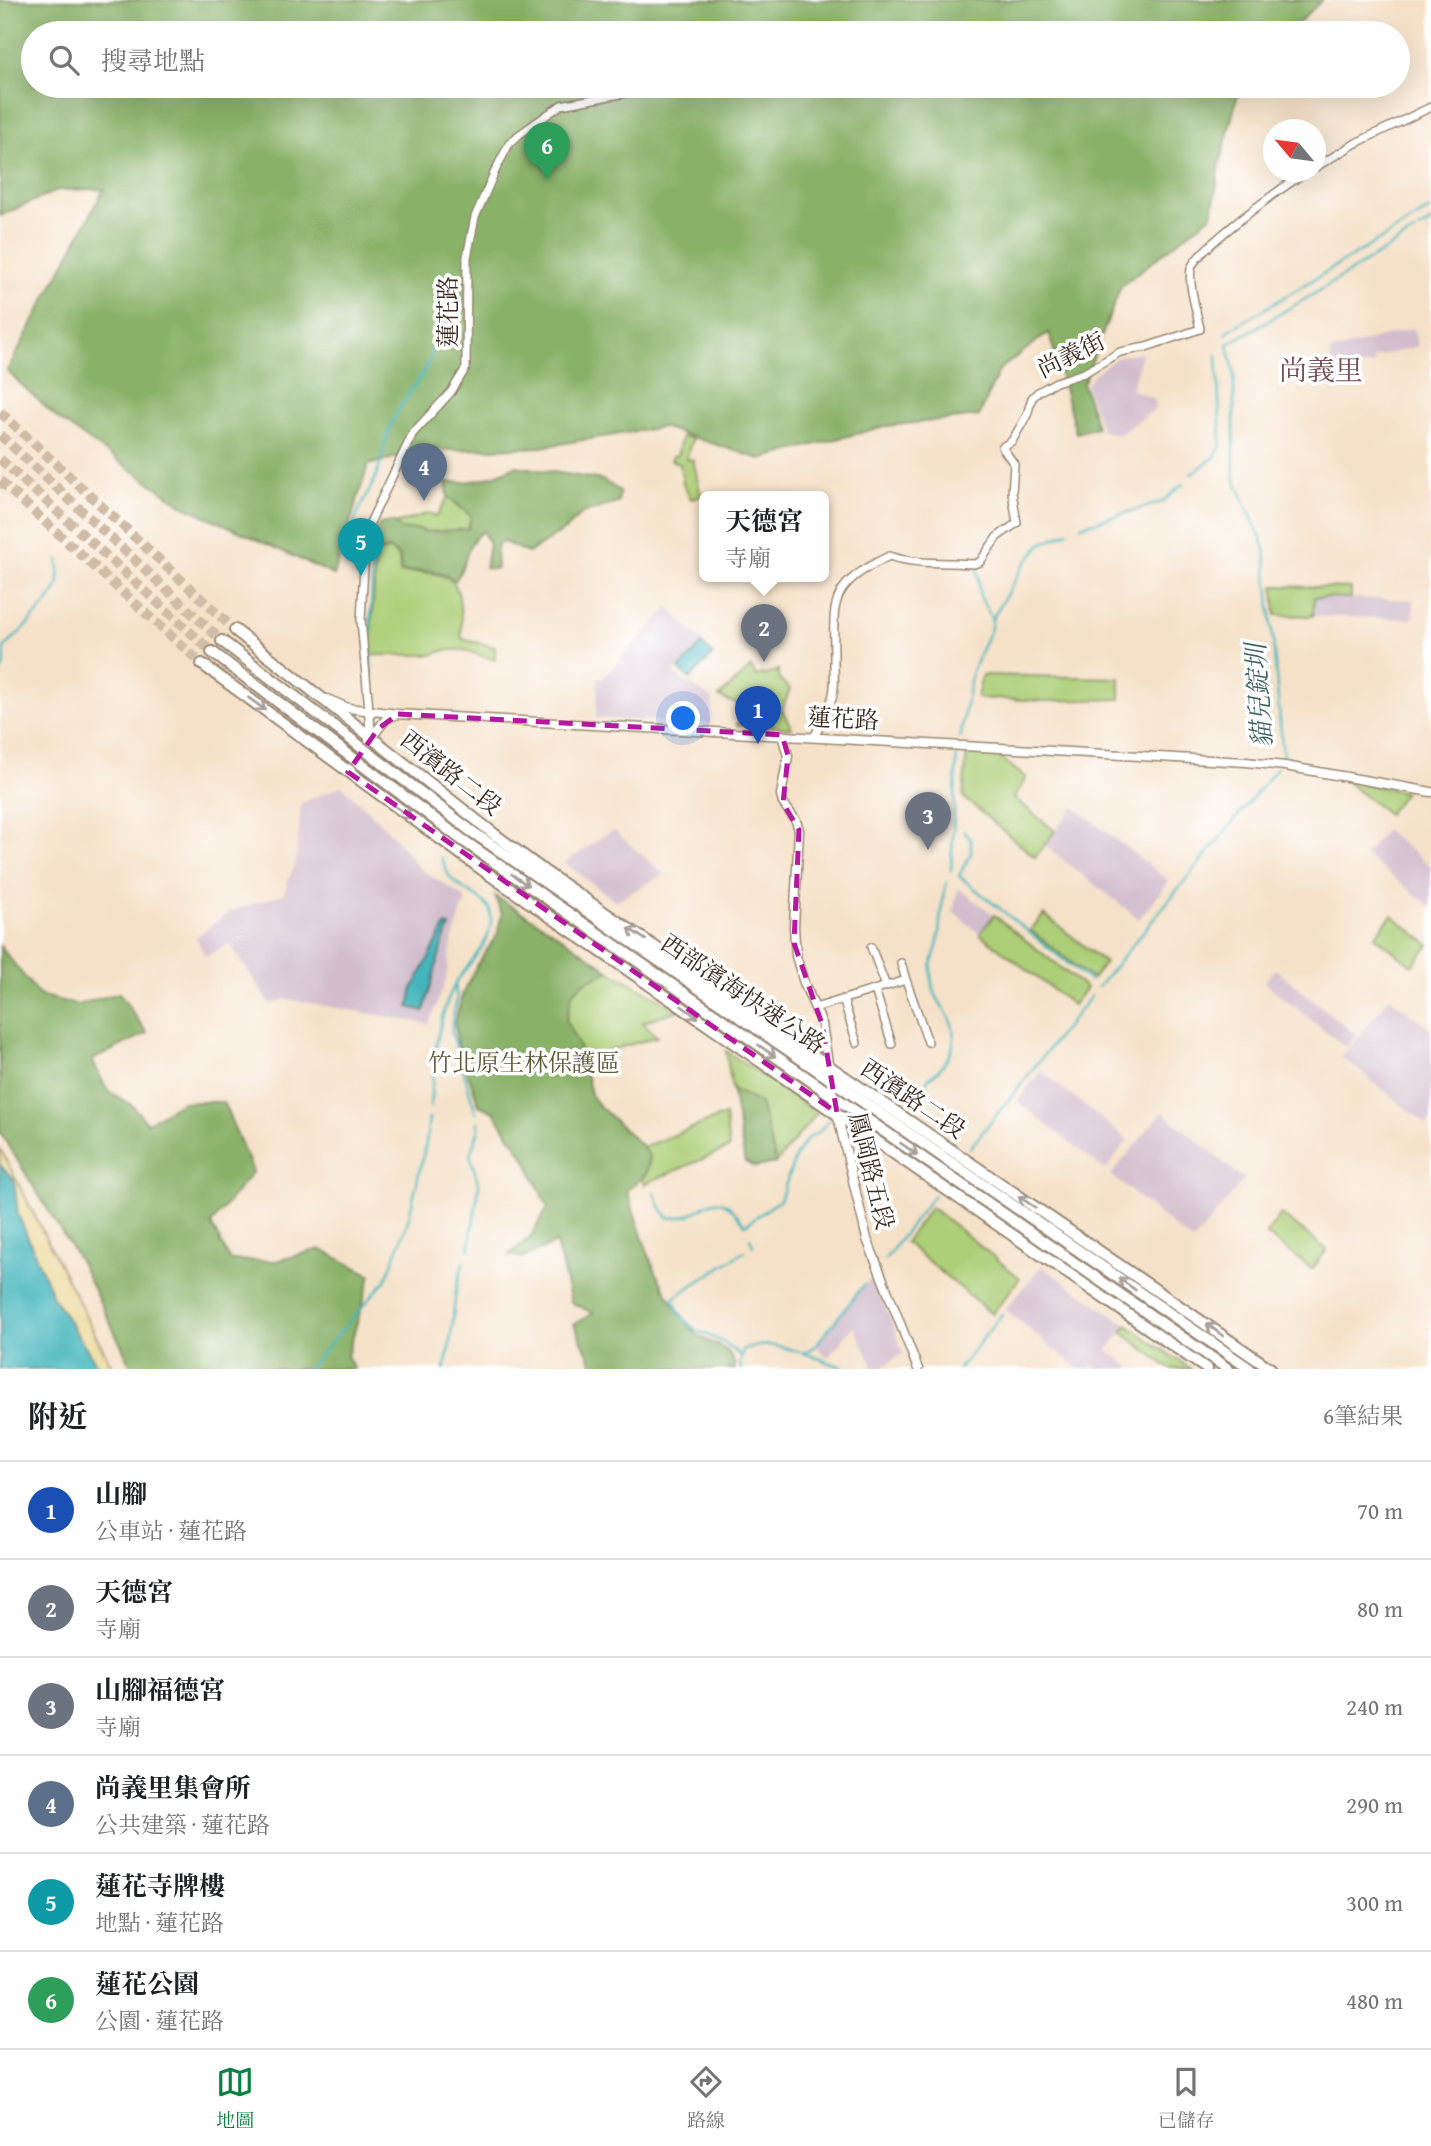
<!DOCTYPE html>
<html lang="zh-TW">
<meta charset="utf-8">
<style>
body{margin:0;font-family:"Gentium Book Plus","Noto Serif TC",serif;background:#f6f6f6;color:#202124}
.compass{position:absolute;left:1263px;top:119px;width:63px;height:63px;border-radius:50%;background:#fff;box-shadow:0 7px 28px #0002;rotate:299deg}
.you{position:absolute;left:684px;top:719px;width:24px;height:24px;margin:-18px;border:5px solid #fff;border-radius:50%;background:#1a73e8;box-shadow:0 0 0 10px #1a73e833}
.badge{display:grid;place-items:center;width:46px;height:46px;border-radius:50%;background:#0b8043;color:#fff;font-size:23px;font-weight:700}
.pin{position:absolute;translate:-50% -58px;filter:drop-shadow(0 2px 4px #0008)}
.pin::after{content:'';position:absolute;top:37px;width:24px;height:21px;background:inherit;clip-path:polygon(0 0,100% 0,50% 100%)}
.popup{position:absolute;left:699px;top:491px;width:130px;height:91px;box-sizing:border-box;display:grid;place-content:center;border-radius:10px;background:#fff;filter:drop-shadow(0 2px 5px #0005);font-size:23px;white-space:nowrap;color:#757577}
.popup b{font-size:26px;color:#202124}
.popup::after{content:'';position:absolute;left:50%;top:100%;margin-left:-14px;border:14px solid transparent;border-top-color:#fff}
.list{margin:0;padding:0;list-style:none}
h2{display:flex;justify-content:space-between;align-items:center;height:91px;margin:0;padding:0 28px;font-size:30px}
h2 small{font-size:23px;font-weight:400;color:#757577}
.list li{display:grid;grid-template-columns:46px 1fr auto;gap:21px;align-items:center;box-sizing:border-box;height:98px;padding:0 28px;border-top:2px solid #e0e0e0}
.list b{display:block;font-size:26px;white-space:nowrap}
.list p{margin:0;font-size:23px;white-space:nowrap;color:#757577}
.list em{font-size:23px;font-style:normal;color:#757577}
.icon{flex:none;width:38px;height:38px;fill:none;stroke:currentColor;stroke-width:2;stroke-linecap:round;stroke-linejoin:round}
.map{position:relative;flex:none;width:1431px;height:1369px;overflow:hidden}
.search{position:absolute;background:#fff;box-shadow:0 7px 28px #0002;left:21px;right:21px;top:21px;height:77px;display:flex;align-items:center;gap:18px;box-sizing:border-box;padding:0 24px;border-radius:38px;color:#757577;font-size:26px}
.sheet{height:679px;background:#fff}
nav{display:flex;justify-content:space-around;align-items:center;box-sizing:border-box;height:98px;border-top:2px solid #e0e0e0;background:#fff;font-size:19px;color:#757577}
nav a{display:grid;justify-items:center;gap:4px}
nav .on{color:#0b8043}
.map>svg:first-child{display:block}
</style>
<div class="map">
<svg width="1431" height="1369" viewBox="0 0 1431 1369">
<rect width="100%" height="100%" fill="#fff"/>
<filter id="ink" filterUnits="userSpaceOnUse"><feTurbulence type="fractalNoise" baseFrequency=".0143" numOctaves="2"/><feDisplacementMap in="SourceGraphic" scale="14" xChannelSelector="R" yChannelSelector="G"/><feConvolveMatrix kernelMatrix="1 2 1 2 8 2 1 2 1" color-interpolation-filters="sRGB"/></filter>
<filter id="wash" filterUnits="userSpaceOnUse"><feTurbulence type="fractalNoise" baseFrequency=".00686" numOctaves="4" result="noise"/><feDisplacementMap in="SourceGraphic" scale="28" xChannelSelector="R" yChannelSelector="G"/><feGaussianBlur stdDeviation="1.57" result="paint"/><feColorMatrix in="noise" values="0 0 0 0 0 0 0 0 0 0 0 0 0 0 0 0 0 1.4 0 .05"/><feComposite in="paint" operator="in"/></filter>
<g filter="url(#wash)">
<rect width="100%" height="100%" fill="#f5e1c8"/>
<path fill="#d1bdcc" d="M 1413,328 L 1418,346 L 1373,358 L 1374,364 L 1334,374 L 1329,352 Z
M 1142,353 L 1131,389 L 1154,399 L 1155,409 L 1120,434 L 1102,431 L 1086,385 L 1094,374 L 1119,356 Z
M 1314,597 L 1414,600 L 1413,619 L 1313,616 Z
M 668,608 L 703,641 L 673,673 L 713,699 L 711,724 L 596,718 L 598,677 L 602,679 Z
M 342,786 L 390,832 L 420,869 L 466,898 L 453,938 L 445,983 L 429,1024 L 286,999 L 270,1004 L 230,944 L 205,956 L 196,937 L 229,912 L 283,894 L 296,861 L 301,803 Z
M 1074,807 L 1169,881 L 1139,919 L 1044,845 Z
M 613,830 L 664,874 L 616,901 L 564,863 Z
M 1385,830 L 1431,866 L 1431,907 L 1365,855 Z
M 958,888 L 994,915 L 980,934 L 953,912 Z
M 1275,969 L 1356,1035 L 1346,1048 L 1264,982 Z
M 1390,997 L 1431,1030 L 1431,1120 L 1427,1125 L 1342,1057 Z
M 1041,1071 L 1128,1140 L 1105,1170 L 1017,1101 Z
M 1162,1112 L 1244,1179 L 1193,1242 L 1111,1175 Z
M 1041,1266 L 1127,1325 L 1108,1350 L 1132,1369 L 1100,1369 L 1093,1364 L 1089,1369 L 1079,1369 L 1005,1310 Z
M 874,1274 L 903,1353 L 880,1369 L 874,1369 L 854,1326 L 828,1357 L 815,1346 Z"/>
<path fill="#acce77" stroke="#747c4a" stroke-width="2" d="M 682,436 L 692,439 L 686,459 L 693,460 L 701,496 L 691,499 L 683,484 L 680,464 L 671,460 L 673,456 L 677,456 Z
M 448,497 L 471,516 L 468,529 L 427,532 L 419,529 L 402,530 L 395,524 L 429,513 L 437,516 Z
M 390,550 L 399,558 L 400,573 C 464,570 459,582 462,639 L 495,647 L 495,660 L 464,650 L 446,650 L 431,655 L 372,655 L 371,639 L 376,553 Z
M 1274,586 L 1351,588 L 1351,598 L 1314,597 L 1313,616 L 1276,615 Z
M 751,667 L 756,676 L 763,674 L 764,676 L 778,670 L 779,679 L 790,689 L 782,710 L 792,728 L 737,725 L 742,706 L 719,697 Z
M 982,675 L 1120,678 L 1120,699 L 1046,701 L 977,698 Z
M 967,750 L 992,751 L 1026,778 L 1014,798 L 1055,831 L 1035,857 L 963,797 Z
M 1351,781 L 1405,792 L 1388,814 L 1348,783 Z
M 1044,914 L 1105,963 L 1092,979 L 1030,930 Z
M 994,915 L 1086,988 L 1073,1005 L 980,934 Z
M 1392,915 L 1429,945 L 1412,966 L 1375,936 Z
M 610,971 L 679,1010 L 643,1022 L 657,1037 L 583,1058 L 566,1021 L 572,993 L 586,981 Z
M 726,1051 L 817,1113 L 776,1163 L 760,1104 L 732,1089 Z
M 725,1115 L 729,1148 L 644,1184 L 642,1180 L 647,1172 L 650,1158 L 643,1147 Z
M 931,1207 L 1020,1278 L 992,1314 L 905,1242 Z
M 1281,1214 L 1327,1250 L 1312,1269 L 1266,1234 Z
M 1127,1325 L 1191,1369 L 1170,1369 L 1122,1332 Z"/>
<path fill="#89b168" stroke="#626e43" stroke-width="2" d="M 0,0 L 1322,0 L 1288,33 L 33,33 L 33,86 L 1240,86 L 1220,164 L 1212,215 L 1121,286 L 1083,384 L 1097,427 L 1076,433 L 1049,332 L 999,370 L 979,416 L 886,426 L 760,459 L 662,427 L 541,447 L 418,451 L 368,465 L 334,575 L 182,505 L 57,418 L 7,371 L 104,189 L 58,190 L 0,216 Z
M 516,466 L 602,480 L 620,491 L 618,503 L 582,513 L 565,530 L 528,553 L 504,542 L 499,543 L 496,551 L 497,569 L 485,568 L 489,544 L 483,531 C 465,542 467,565 455,581 C 440,568 420,571 401,572 L 400,557 L 390,549 L 376,551 L 373,536 L 380,524 L 393,522 L 402,530 L 419,529 L 427,532 L 468,529 L 471,516 L 448,497 L 446,482 C 473,484 491,478 516,466 Z
M 495,896 L 548,928 L 610,971 L 586,981 L 572,993 L 566,1020 L 580,1049 L 591,1094 L 596,1103 L 643,1147 L 650,1158 C 646,1177 642,1179 627,1190 C 641,1233 654,1282 684,1318 C 688,1324 693,1331 698,1335 C 714,1348 731,1342 735,1369 L 595,1369 L 574,1324 L 593,1313 L 571,1302 L 556,1243 L 523,1258 L 509,1255 L 531,1236 L 548,1207 L 526,1160 L 494,1112 L 479,1105 L 457,1042 L 455,1021 L 463,993 L 477,965 L 497,935 L 502,914 Z
M 0,946 L 39,995 L 77,1005 L 119,993 L 147,1033 L 92,1060 L 107,1090 L 133,1106 L 147,1123 L 182,1102 L 223,1102 L 253,1171 L 211,1224 L 230,1260 L 276,1261 L 320,1249 L 371,1275 L 347,1356 L 354,1369 L 133,1369 L 80,1262 L 0,1132 Z
M 732,1089 L 760,1103 L 776,1163 L 756,1167 L 745,1162 Z"/>
<path fill="#eeda9e" stroke="#94825e" stroke-width="2" d="M 0,1148 L 113,1369 L 40,1369 L 0,1297 Z"/>
<path fill="#45b5bb" stroke="#40706c" stroke-width="2" d="M 702,644 L 713,655 L 690,679 L 679,669 Z
M 446,925 L 450,927 L 443,942 L 424,1011 L 409,1007 L 413,988 Z
M 0,1165 L 14,1180 L 18,1214 L 53,1297 L 100,1369 L 0,1369 Z"/>
<g fill="none" stroke-linecap="round" stroke-linejoin="round">
<path stroke="#45b5bb" stroke-width="2.5" d="M 1419,229 L 1431,222
M 1226,334 L 1226,332 L 1431,209
M 1191,474 L 1215,457 L 1221,445 L 1217,355
M 1081,526 L 1162,502 L 1183,484
M 354,533 C 352,516 368,496 375,479 C 382,463 383,445 390,428 C 397,408 412,391 423,373 C 439,344 442,312 442,279
M 373,544 L 370,642 L 373,688
M 992,619 L 1025,563 L 1041,544 L 1068,532
M 0,674 L 5,662 L 4,648 C 16,636 52,602 57,588 C 61,578 59,569 58,559
M 960,738 L 972,671 L 991,628 L 992,619 L 980,596 L 977,567
M 1280,762 L 1283,756 L 1265,548 L 1234,477 L 1234,373 L 1228,344 L 1314,294 L 1414,232
M 964,831 L 971,840 L 971,853 L 959,876 L 1090,981
M 951,870 L 957,752
M 455,985 L 457,1000 L 453,1015 L 452,1033 L 476,1113
M 1098,987 L 1277,768
M 887,1097 C 898,1094 909,1099 919,1104 L 924,1102 L 927,1080 C 949,1064 963,1040 947,1014 C 939,1001 931,990 931,974 C 930,963 936,952 938,942 C 941,921 940,902 947,882
M 430,1107 C 434,1065 435,1024 454,986 C 467,963 497,940 490,911 C 487,899 458,889 450,877 C 446,872 444,863 441,857
M 970,1148 L 1091,996
M 654,1192 L 662,1210 L 669,1218 C 708,1220 711,1176 745,1225 L 780,1200 L 796,1155 L 807,1139 L 820,1131 L 831,1118
M 750,1238 L 753,1246
M 469,1250 L 479,1186 L 470,1154 L 479,1130 L 478,1122
M 885,1259 L 934,1195
M 804,1353 L 847,1369
M 741,1356 L 723,1342 L 696,1330 L 682,1318 L 673,1298 L 745,1251
M 308,1369 L 386,1280 L 408,1221 L 426,1143 L 429,1118
M 444,1369 C 456,1335 450,1295 464,1262
M 741,1369 L 740,1362 L 743,1350 C 769,1341 778,1346 804,1353 L 815,1346 L 864,1285
M 959,1369 L 1002,1314"/>
</g>
</g>
<g filter="url(#ink)">
<g fill="none" stroke-linecap="round" stroke-linejoin="round">
<path stroke="#d0bca6" stroke-width="10" stroke-dasharray="10 5" stroke-linecap="butt" d="M 0,412 L 235,630
M 0,481 L 202,664"/>
<path stroke="#d0bca6" stroke-width="10" stroke-dasharray="10 5" stroke-linecap="butt" d="M 0,435 L 222,641
M 0,459 L 212,652"/>
<g stroke="#988673" stroke-width="10">
<path id="minor" d="M 1316,167 L 1356,143 L 1431,107
M 369,710 L 361,620 L 366,531 L 413,433 L 451,392 L 466,368 L 467,257 L 475,217 L 495,171 L 509,144 L 520,134 L 561,105 L 664,86
M 814,737 C 822,722 833,704 834,687 C 835,680 834,672 834,665 C 834,601 826,587 889,556 C 917,565 946,562 974,564 L 980,562 L 997,537 L 1017,523 L 1012,492 L 1014,464 L 1002,447 L 1012,441 L 1027,415 L 1032,398 L 1038,392 L 1056,382 L 1084,373 L 1120,352 L 1146,347 L 1200,329 C 1197,313 1188,284 1191,269 C 1194,251 1287,183 1307,172
M 871,947 L 886,986
M 906,980 L 928,1042
M 875,990 L 892,1044
M 843,999 L 857,1043
M 815,1008 L 906,980 L 901,963"/>
</g>
<g stroke="#988673" stroke-width="11">
<path id="tertiary" d="M 327,699 L 348,708 L 398,714 L 1246,762 L 1285,766 L 1431,792
M 782,735 L 788,756 L 781,795 L 783,803 L 796,821 L 799,830 L 794,927 L 796,956 L 804,983 L 822,1024 L 833,1096 L 867,1239 L 918,1369
M 371,738 L 386,719 L 397,714
M 348,772 L 371,738 L 369,710"/>
</g>
<g stroke="#988673" stroke-width="14">
<path id="primary" d="M 235,630 L 494,834 L 544,871 L 1271,1369
M 202,664 L 487,873 L 1207,1369"/>
</g>
<g stroke="#988673" stroke-width="14">
<path id="trunk" d="M 222,641 L 323,718
M 212,652 L 314,729
M 471,831 L 1250,1369
M 464,841 L 1228,1369"/>
</g>
<use href="#minor" stroke="#fff" stroke-width="7"/>
<use href="#tertiary" stroke="#fff" stroke-width="8"/>
<use href="#primary" stroke="#fff" stroke-width="10"/>
<use href="#trunk" stroke="#fff" stroke-width="10"/>
<g stroke="#988673" stroke-width="14" stroke-linecap="butt">
<path id="trunk-bridge" d="M 323,718 L 471,831
M 314,729 L 464,841"/>
</g>
<use href="#trunk-bridge" stroke="#fff" stroke-width="10"/>
</g>
<defs><path id="oneway-shaft" d="M-6 0H5M1.5-3L5.5 0L1.5 3" fill="none" stroke-width="1.6" stroke-linecap="round" stroke-linejoin="round" transform="scale(1.75)"/></defs>
<g stroke="#a79f9a">
<use href="#oneway-shaft" transform="translate(257 704) rotate(36)"/>
<use href="#oneway-shaft" transform="translate(403 812) rotate(36)"/>
<use href="#oneway-shaft" transform="translate(520 880) rotate(35)"/>
<use href="#oneway-shaft" transform="translate(637 934) rotate(-146)"/>
<use href="#oneway-shaft" transform="translate(690 1012) rotate(35)"/>
<use href="#oneway-shaft" transform="translate(767 1051) rotate(35)"/>
<use href="#oneway-shaft" transform="translate(909 1149) rotate(35)"/>
<use href="#oneway-shaft" transform="translate(1027 1202) rotate(-146)"/>
<use href="#oneway-shaft" transform="translate(1127 1284) rotate(-145)"/>
<use href="#oneway-shaft" transform="translate(1215 1330) rotate(-145)"/>
</g>
</g>
<path fill="none" stroke="#b5179e" stroke-width="5" stroke-dasharray="14 9" stroke-linejoin="round" d="M 398,714 L 782,735 L 788,756 L 783,803 L 799,830 L 794,943 L 822,1024 L 837,1113 L 348,772 L 378,729 Z"/>
<g text-anchor="middle" stroke-width="7" stroke-linejoin="round" paint-order="stroke">
<g font-size="24" fill="#3b2a1e" stroke="#fff">
<text transform="translate(448 312) rotate(-90)" y="8">蓮花路</text>
<text transform="translate(1071 355) rotate(-26)" y="8">尚義街</text>
<text transform="translate(843 719) rotate(3)" y="8">蓮花路</text>
<text transform="translate(451 773) rotate(38)" y="8">西濱路二段</text>
<text transform="translate(743 994) rotate(34)" y="8">西部濱海快速公路</text>
<text transform="translate(913 1099) rotate(34)" y="8">西濱路二段</text>
<text transform="translate(871 1171) rotate(76)" y="8">鳳岡路五段</text>
</g>
<g font-size="24" fill="#5d5b39" stroke="#fff">
<text x="524" y="1071">竹北原生林保護區</text>
</g>
<g font-size="26" font-style="italic" fill="#3f625d" stroke="#fff">
<text transform="translate(1259 696) rotate(-94)" y="9">貓兒錠圳</text>
</g>
<g font-size="28" fill="#745055" stroke="#fff">
<text x="1321" y="380">尚義里</text>
</g>
</g>
</svg>
<svg class="compass" viewBox="-18 -18 36 36"><path d="M0-13l5 13h-10z" fill="#e53935"/><path d="M0 13l5-13h-10z" fill="#757577"/></svg>
<div class="you"></div>
<div class="pin badge" style="left:758px;top:744px;background:#1a4fb4">1</div>
<div class="pin badge" style="left:764px;top:662px;background:#6b7280">2</div>
<div class="popup"><b>天德宮</b>寺廟</div>
<div class="pin badge" style="left:928px;top:850px;background:#6b7280">3</div>
<div class="pin badge" style="left:424px;top:501px;background:#5c6f8a">4</div>
<div class="pin badge" style="left:361px;top:576px;background:#0f9aa8">5</div>
<div class="pin badge" style="left:547px;top:180px;background:#2e9e5b">6</div>
<div class="search"><svg class="icon" aria-label="search" viewBox="0 0 24 24"><circle cx="10" cy="10" r="6"/><path d="M15 15l6 6"/></svg>搜尋地點</div>
</div>
<section class="sheet">
<h2>附近<small>6筆結果</small></h2>
<ul class="list">
<li><span class="badge" style="background:#1a4fb4">1</span><div><b>山腳</b><p>公車站 · 蓮花路</p></div><em>70 m</em></li>
<li><span class="badge" style="background:#6b7280">2</span><div><b>天德宮</b><p>寺廟</p></div><em>80 m</em></li>
<li><span class="badge" style="background:#6b7280">3</span><div><b>山腳福德宮</b><p>寺廟</p></div><em>240 m</em></li>
<li><span class="badge" style="background:#5c6f8a">4</span><div><b>尚義里集會所</b><p>公共建築 · 蓮花路</p></div><em>290 m</em></li>
<li><span class="badge" style="background:#0f9aa8">5</span><div><b>蓮花寺牌樓</b><p>地點 · 蓮花路</p></div><em>300 m</em></li>
<li><span class="badge" style="background:#2e9e5b">6</span><div><b>蓮花公園</b><p>公園 · 蓮花路</p></div><em>480 m</em></li>
</ul>
</section>
<nav>
<a class="on"><svg class="icon" aria-label="map" viewBox="0 0 24 24"><path d="M3 6l6-2 6 2 6-2v14l-6 2-6-2-6 2zM9 4v14M15 6v14"/></svg>地圖</a>
<a><svg class="icon" aria-label="directions" viewBox="0 0 24 24"><path d="M12 3l9 9-9 9-9-9zM9 14v-3h6M13 9l2 2-2 2"/></svg>路線</a>
<a><svg class="icon" aria-label="saved" viewBox="0 0 24 24"><path d="M7 4h10v16l-5-4-5 4z"/></svg>已儲存</a>
</nav>
